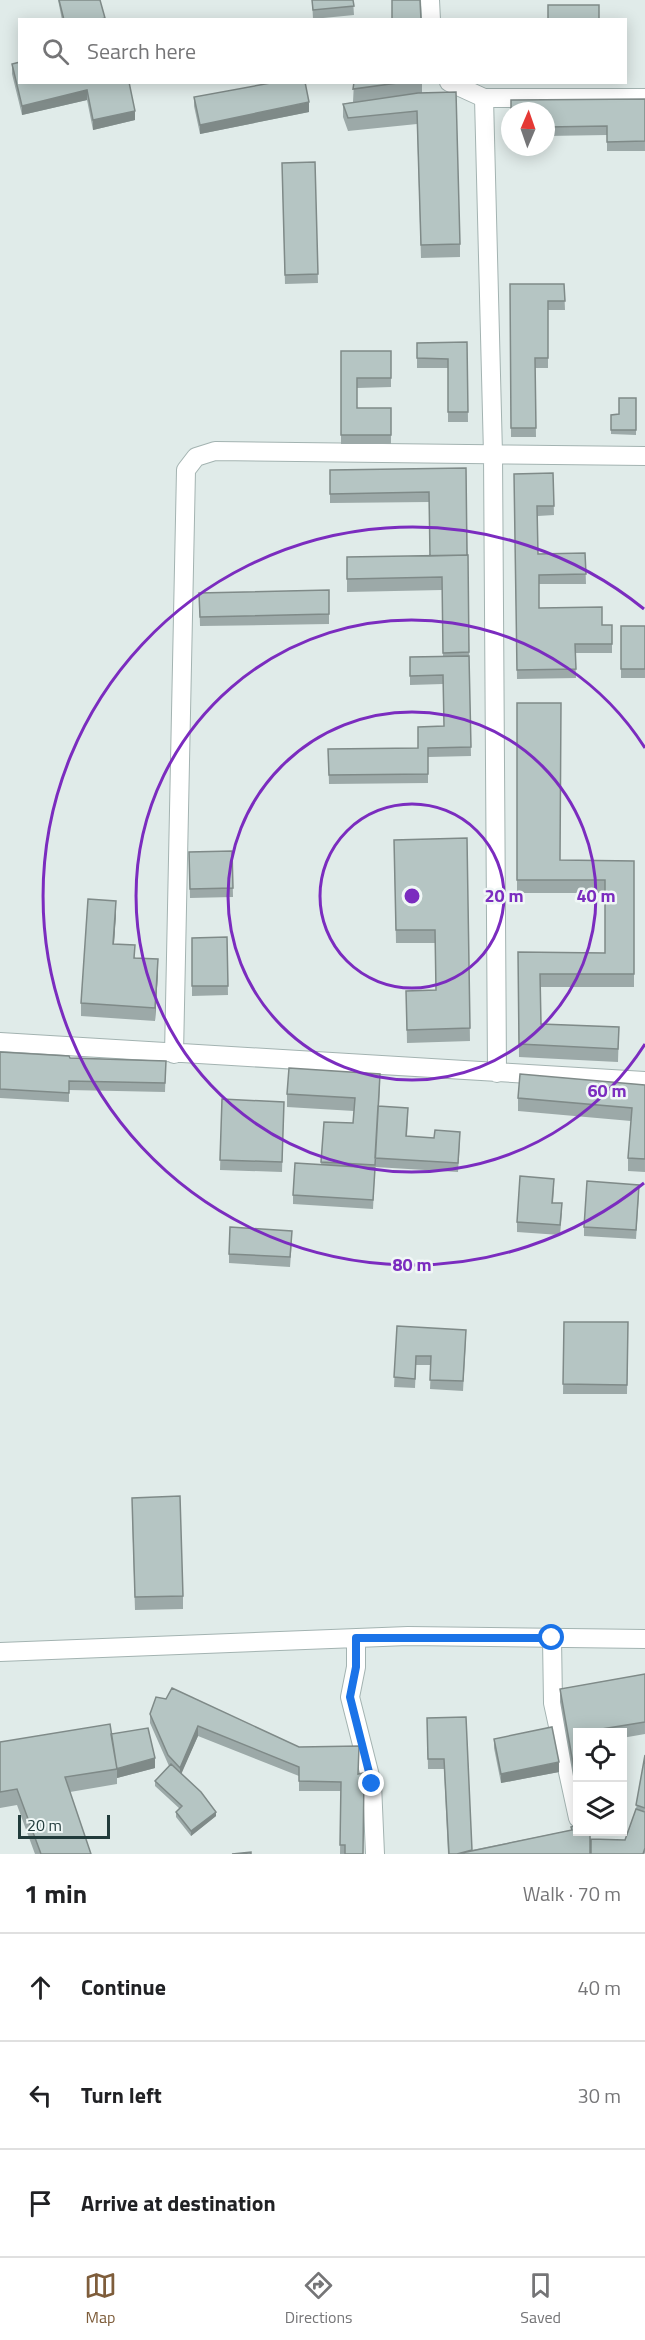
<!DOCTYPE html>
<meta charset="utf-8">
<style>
body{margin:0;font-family:"Titillium Web",sans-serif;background:#f2f2f2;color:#202124}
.controls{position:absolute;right:18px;bottom:18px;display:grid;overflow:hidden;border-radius:0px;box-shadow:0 3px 15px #0003}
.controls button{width:54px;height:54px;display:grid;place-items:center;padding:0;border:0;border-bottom:2px solid #e0e0e0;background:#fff;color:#202124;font:30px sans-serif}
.compass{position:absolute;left:501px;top:102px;width:54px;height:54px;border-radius:50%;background:#fff;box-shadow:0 3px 15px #0003;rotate:2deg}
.scale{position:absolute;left:18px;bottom:15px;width:92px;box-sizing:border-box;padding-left:6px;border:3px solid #213b3b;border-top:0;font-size:16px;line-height:21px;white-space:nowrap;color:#213b3b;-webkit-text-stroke:4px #f0f7f6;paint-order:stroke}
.stop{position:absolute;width:18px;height:18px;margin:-14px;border:4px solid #1a73e8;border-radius:50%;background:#fff}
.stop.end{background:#1a73e8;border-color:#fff;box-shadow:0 2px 6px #0008}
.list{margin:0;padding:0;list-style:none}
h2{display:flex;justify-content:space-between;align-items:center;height:78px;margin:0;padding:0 24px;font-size:26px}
h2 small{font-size:20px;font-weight:400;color:#757577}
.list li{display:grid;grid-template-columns:39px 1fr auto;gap:18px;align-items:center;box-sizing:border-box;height:108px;padding:0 24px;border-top:2px solid #e0e0e0}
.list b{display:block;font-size:22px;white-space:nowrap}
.list em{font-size:20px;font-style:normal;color:#757577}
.icon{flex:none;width:33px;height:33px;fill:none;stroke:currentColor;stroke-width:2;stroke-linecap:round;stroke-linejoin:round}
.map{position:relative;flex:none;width:645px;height:1854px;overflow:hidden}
.search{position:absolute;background:#fff;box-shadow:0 3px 15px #0003;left:18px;right:18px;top:18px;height:66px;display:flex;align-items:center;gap:15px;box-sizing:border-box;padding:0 21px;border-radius:0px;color:#757577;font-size:22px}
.sheet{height:402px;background:#fff}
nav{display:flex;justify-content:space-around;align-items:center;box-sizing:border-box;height:84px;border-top:2px solid #e0e0e0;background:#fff;font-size:16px;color:#757577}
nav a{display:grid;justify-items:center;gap:3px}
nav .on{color:#7e5d3b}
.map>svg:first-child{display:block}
</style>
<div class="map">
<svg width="645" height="1854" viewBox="0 0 645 1854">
<rect width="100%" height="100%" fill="#e0ebe9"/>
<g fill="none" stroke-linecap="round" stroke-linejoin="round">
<g stroke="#a3b3b1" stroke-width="20">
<path id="minor" d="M 430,0 L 431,20
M 449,82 L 484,98 L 645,98
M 484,98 L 493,454 L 497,1073
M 0,1042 L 645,1081
M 174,1054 L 186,470 L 196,457 L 215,451 L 645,456
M 356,1638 L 356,1667 L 350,1697 L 372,1784 L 375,1854
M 552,1638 L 553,1703 L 578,1818
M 0,1652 L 408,1636 L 645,1639"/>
</g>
<use href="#minor" stroke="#fff" stroke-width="18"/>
</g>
<path fill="#9ca9a8" d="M 58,0 L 100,0 L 105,20 L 62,20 Z
M 312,0 L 353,0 L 354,15 L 313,19 Z
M 12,64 L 129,82 L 135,120 L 93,130 L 87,100 L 22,115 L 12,74 Z
M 354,82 L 422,82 L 422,93 L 460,244 L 460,257 L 421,258 L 417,124 L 348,131 L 343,117 L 343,104 L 353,102 Z
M 194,97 L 309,112 L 200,134 L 194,106 Z
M 645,99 L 645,151 L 607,151 L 607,135 L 546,136 L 546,111 Z
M 315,162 L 318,283 L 285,284 L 282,163 Z
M 510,284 L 564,284 L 565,310 L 548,310 L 548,368 L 535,368 L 536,437 L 511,437 Z
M 467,342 L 468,422 L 448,422 L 448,368 L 417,368 L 417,343 Z
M 341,351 L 391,351 L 391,387 L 357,388 L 357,408 L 391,408 L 391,444 L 341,444 Z
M 636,398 L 636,435 L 611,434 L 611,415 L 619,414 Z
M 466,468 L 471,756 L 428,757 L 428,783 L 329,784 L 328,749 L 418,748 L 444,726 L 443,684 L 410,685 L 410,657 L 443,656 L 442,590 L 347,592 L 347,557 L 430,556 L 429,502 L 330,503 L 330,470 Z
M 553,473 L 554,515 L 538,516 L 538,554 L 585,553 L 586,584 L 539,584 L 539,608 L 602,625 L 612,625 L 612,653 L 575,653 L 576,678 L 517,679 L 514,474 Z
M 329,590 L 329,624 L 200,626 L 199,593 Z
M 621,626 L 645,626 L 645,678 L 621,678 Z
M 517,703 L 560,860 L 634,861 L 634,987 L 540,987 L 541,1024 L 619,1027 L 618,1062 L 519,1057 L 518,952 L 605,953 L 605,893 L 517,893 Z
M 467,838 L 470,1041 L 407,1043 L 406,991 L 436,990 L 435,943 L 396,943 L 394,840 Z
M 232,851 L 233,897 L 190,898 L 189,852 Z
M 116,914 L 114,944 L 158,972 L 155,1021 L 81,1016 L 81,1003 Z
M 227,937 L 228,995 L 192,996 L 192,938 Z
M 0,1052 L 70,1058 L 166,1061 L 165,1092 L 69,1090 L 69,1102 L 0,1098 Z
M 645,1085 L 645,1172 L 628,1171 L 628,1158 L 631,1121 L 518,1111 L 518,1098 Z
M 380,1087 L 379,1106 L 408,1117 L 407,1136 L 460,1141 L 458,1172 L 375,1167 L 373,1209 L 293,1204 L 293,1195 L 321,1165 L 324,1122 L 353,1123 L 354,1111 L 287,1107 L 287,1094 Z
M 222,1099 L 284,1102 L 282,1172 L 220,1170 Z
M 554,1188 L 553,1203 L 562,1213 L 560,1235 L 517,1232 L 517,1222 Z
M 639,1194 L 636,1239 L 584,1236 L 584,1227 Z
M 292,1240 L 290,1267 L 229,1263 L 229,1254 Z
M 564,1322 L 628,1322 L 627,1394 L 563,1394 Z
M 397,1326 L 466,1339 L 463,1391 L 430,1389 L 431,1365 L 416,1365 L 415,1388 L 394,1387 Z
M 132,1511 L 183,1596 L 183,1609 L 135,1610 Z
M 645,1674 L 645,1734 L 622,1738 L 622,1732 L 578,1732 L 577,1799 L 560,1702 L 560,1689 Z
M 150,1714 L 299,1747 L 359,1774 L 363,1854 L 340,1854 L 341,1791 L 299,1791 L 299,1776 L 198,1736 L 181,1773 L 216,1816 L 191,1836 L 176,1817 L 176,1812 L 180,1809 L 155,1786 L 155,1781 L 169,1766 L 150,1723 Z
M 466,1717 L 472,1850 L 571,1830 L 571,1827 L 578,1825 L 578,1832 L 590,1832 L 590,1854 L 448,1854 L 444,1769 L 428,1769 L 427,1718 Z
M 111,1734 L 155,1768 L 117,1778 L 117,1784 L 70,1792 L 91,1854 L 35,1854 L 17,1805 L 0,1808 L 0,1742 Z
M 494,1739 L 559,1772 L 501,1783 L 494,1748 Z
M 645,1755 L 645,1854 L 625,1840 L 636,1809 Z"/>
<path fill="#7f8a88" d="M 87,90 L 87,100 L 22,115 L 22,106 Z
M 309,102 L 309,112 L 200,134 L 200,125 Z
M 135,111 L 135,120 L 93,130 L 93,120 Z
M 116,901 L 116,914 L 113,957 L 113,944 Z
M 158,959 L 158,972 L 155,1021 L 155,1008 Z
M 198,1726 L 198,1736 L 180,1777 L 180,1768 Z
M 155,1758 L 155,1768 L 117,1778 L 117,1769 Z
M 559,1762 L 559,1772 L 501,1783 L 501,1774 Z
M 216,1812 L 216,1816 L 191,1836 L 191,1831 Z"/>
<path fill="#b5c5c3" stroke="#7f8a88" stroke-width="1.5" d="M 59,0 L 100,0 L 105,18 L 98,20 L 64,20 Z
M 312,0 L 353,0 L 354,6 L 313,10 Z
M 392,0 L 420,0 L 421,20 L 392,20 Z
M 548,5 L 599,5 L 599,20 L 548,20 Z
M 20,62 L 20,82 L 129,82 L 135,111 L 93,120 L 87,90 L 22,106 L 12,64 Z
M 276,82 L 305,82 L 309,102 L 200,125 L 194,97 Z
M 354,82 L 405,82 L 353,89 Z
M 456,92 L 460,244 L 421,245 L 417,111 L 348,118 L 343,104 L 418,93 Z
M 645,99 L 645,141 L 607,142 L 607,126 L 546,127 L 546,111 L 511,111 L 511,100 Z
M 315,162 L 318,274 L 285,275 L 282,163 Z
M 510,284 L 564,284 L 565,301 L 548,301 L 548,358 L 535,358 L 536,428 L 511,428 Z
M 467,342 L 468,412 L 448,412 L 448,359 L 417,358 L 417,343 Z
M 341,351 L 391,351 L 391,378 L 357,378 L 357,408 L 391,408 L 391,435 L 341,435 Z
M 619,398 L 636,398 L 636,430 L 611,430 L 611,415 L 619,414 Z
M 466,468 L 467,555 L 430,556 L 429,492 L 330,494 L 330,470 Z
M 553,473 L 554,506 L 537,506 L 538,554 L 585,553 L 586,574 L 539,575 L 539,608 L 602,607 L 602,625 L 612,625 L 612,644 L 575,644 L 576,669 L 517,670 L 514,474 Z
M 468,555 L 469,652 L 443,653 L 442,577 L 347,579 L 347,557 Z
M 329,590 L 329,614 L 200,617 L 199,593 Z
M 621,626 L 645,626 L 645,669 L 621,669 Z
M 469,656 L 471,747 L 428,748 L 428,774 L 329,775 L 328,749 L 418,748 L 418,727 L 444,726 L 443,675 L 410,676 L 410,657 Z
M 517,703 L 561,703 L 560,860 L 634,861 L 634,974 L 540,974 L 541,1024 L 619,1027 L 618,1049 L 519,1044 L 518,952 L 605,953 L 605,880 L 517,880 Z
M 467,838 L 470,1028 L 407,1030 L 406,991 L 436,990 L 435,930 L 396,930 L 394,840 Z
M 232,851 L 233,888 L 190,889 L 189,852 Z
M 88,899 L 116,901 L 113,944 L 135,945 L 134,958 L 158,959 L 155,1008 L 81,1003 Z
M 227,937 L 228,986 L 192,986 L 192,938 Z
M 0,1052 L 69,1056 L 70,1058 L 166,1061 L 165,1083 L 69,1081 L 69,1093 L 0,1089 Z
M 289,1068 L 380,1074 L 375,1165 L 321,1162 L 324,1122 L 353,1123 L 355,1098 L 287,1094 Z
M 520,1074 L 645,1085 L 645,1159 L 628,1158 L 632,1108 L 518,1098 Z
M 222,1099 L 284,1102 L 282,1162 L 220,1160 Z
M 378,1106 L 408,1108 L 406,1136 L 434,1138 L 435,1130 L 460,1132 L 458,1163 L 375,1158 Z
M 295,1163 L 375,1168 L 373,1200 L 293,1195 Z
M 520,1176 L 554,1179 L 552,1203 L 562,1203 L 560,1225 L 517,1222 Z
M 587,1181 L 639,1185 L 636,1230 L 584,1227 Z
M 230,1227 L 292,1231 L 290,1257 L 229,1254 Z
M 564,1322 L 628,1322 L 627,1385 L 563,1384 Z
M 397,1326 L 466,1330 L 463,1381 L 430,1380 L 431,1356 L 416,1356 L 415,1379 L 394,1377 Z
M 180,1496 L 183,1596 L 135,1597 L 132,1498 Z
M 645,1674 L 645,1722 L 596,1730 L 596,1732 L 578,1732 L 577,1786 L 560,1689 Z
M 172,1688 L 299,1747 L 359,1746 L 358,1774 L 364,1773 L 363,1854 L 345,1854 L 345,1845 L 340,1845 L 341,1782 L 299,1781 L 299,1767 L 198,1726 L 180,1768 L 168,1755 L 150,1714 L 156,1697 L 166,1699 Z
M 466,1717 L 472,1850 L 457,1854 L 449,1854 L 444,1759 L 428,1759 L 427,1718 Z
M 110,1724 L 117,1769 L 65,1777 L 91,1854 L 41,1854 L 17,1789 L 0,1792 L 0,1742 Z
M 552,1727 L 559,1762 L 501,1774 L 494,1739 Z
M 148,1728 L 155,1758 L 116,1769 L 117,1769 L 111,1734 Z
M 645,1755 L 645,1808 L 636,1805 Z
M 171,1764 L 201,1792 L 216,1812 L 191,1831 L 176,1812 L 182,1806 L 155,1781 Z
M 636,1809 L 645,1812 L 645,1848 L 643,1854 L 591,1854 L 591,1839 L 625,1840 Z
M 578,1825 L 578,1832 L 590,1832 L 590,1854 L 457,1854 L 572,1830 L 571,1827 Z
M 251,1852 L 251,1854 L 232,1854 Z"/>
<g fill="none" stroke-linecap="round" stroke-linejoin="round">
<path stroke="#1a73e8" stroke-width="8" d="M 372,1784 L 350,1697 L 356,1667 L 356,1638 L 552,1638"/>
</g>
<g fill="none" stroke="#7b2cbf" stroke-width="3">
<circle cx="412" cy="896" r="92"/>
<circle cx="412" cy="896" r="184"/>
<path d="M645 1044A276 276 0 1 1 645 748"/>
<path d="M644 1183A369 369 0 1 1 644 609"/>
</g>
<circle cx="412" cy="896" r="9" fill="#7b2cbf" stroke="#f0f7f6" stroke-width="3"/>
<g font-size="18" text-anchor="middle" font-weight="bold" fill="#7b2cbf" stroke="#f0f7f6" stroke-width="5" stroke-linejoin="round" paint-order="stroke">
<text x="504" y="902">20 m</text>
<text x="596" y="902">40 m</text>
<text x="607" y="1097">60 m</text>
<text x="412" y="1271">80 m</text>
</g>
</svg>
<div class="controls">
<button><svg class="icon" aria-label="locate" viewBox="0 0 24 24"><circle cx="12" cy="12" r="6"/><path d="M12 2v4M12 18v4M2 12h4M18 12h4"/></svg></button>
<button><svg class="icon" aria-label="layers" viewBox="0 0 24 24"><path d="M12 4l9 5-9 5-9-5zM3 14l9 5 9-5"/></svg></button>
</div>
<svg class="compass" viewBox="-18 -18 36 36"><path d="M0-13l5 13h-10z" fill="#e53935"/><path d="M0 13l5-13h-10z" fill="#757577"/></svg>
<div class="scale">20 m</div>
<div class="stop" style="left:552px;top:1638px"></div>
<div class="stop end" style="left:372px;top:1784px"></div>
<div class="search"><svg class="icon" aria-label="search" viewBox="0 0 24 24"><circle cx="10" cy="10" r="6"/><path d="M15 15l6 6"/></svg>Search here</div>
</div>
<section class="sheet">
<h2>1 min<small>Walk · 70 m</small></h2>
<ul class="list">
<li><svg class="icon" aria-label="ahead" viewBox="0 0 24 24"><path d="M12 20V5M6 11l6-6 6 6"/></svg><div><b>Continue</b></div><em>40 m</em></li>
<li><svg class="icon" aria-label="left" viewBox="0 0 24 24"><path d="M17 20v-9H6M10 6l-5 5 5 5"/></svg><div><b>Turn left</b></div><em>30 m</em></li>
<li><svg class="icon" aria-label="arrive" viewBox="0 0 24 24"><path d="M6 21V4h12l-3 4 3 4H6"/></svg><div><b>Arrive at destination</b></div></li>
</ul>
</section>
<nav>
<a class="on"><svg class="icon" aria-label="map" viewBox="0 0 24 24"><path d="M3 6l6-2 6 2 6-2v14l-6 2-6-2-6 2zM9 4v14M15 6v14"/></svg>Map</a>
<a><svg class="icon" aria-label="directions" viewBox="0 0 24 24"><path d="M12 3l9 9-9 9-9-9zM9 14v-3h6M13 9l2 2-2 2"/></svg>Directions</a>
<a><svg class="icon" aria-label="saved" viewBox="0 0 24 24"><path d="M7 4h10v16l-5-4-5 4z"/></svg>Saved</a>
</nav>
